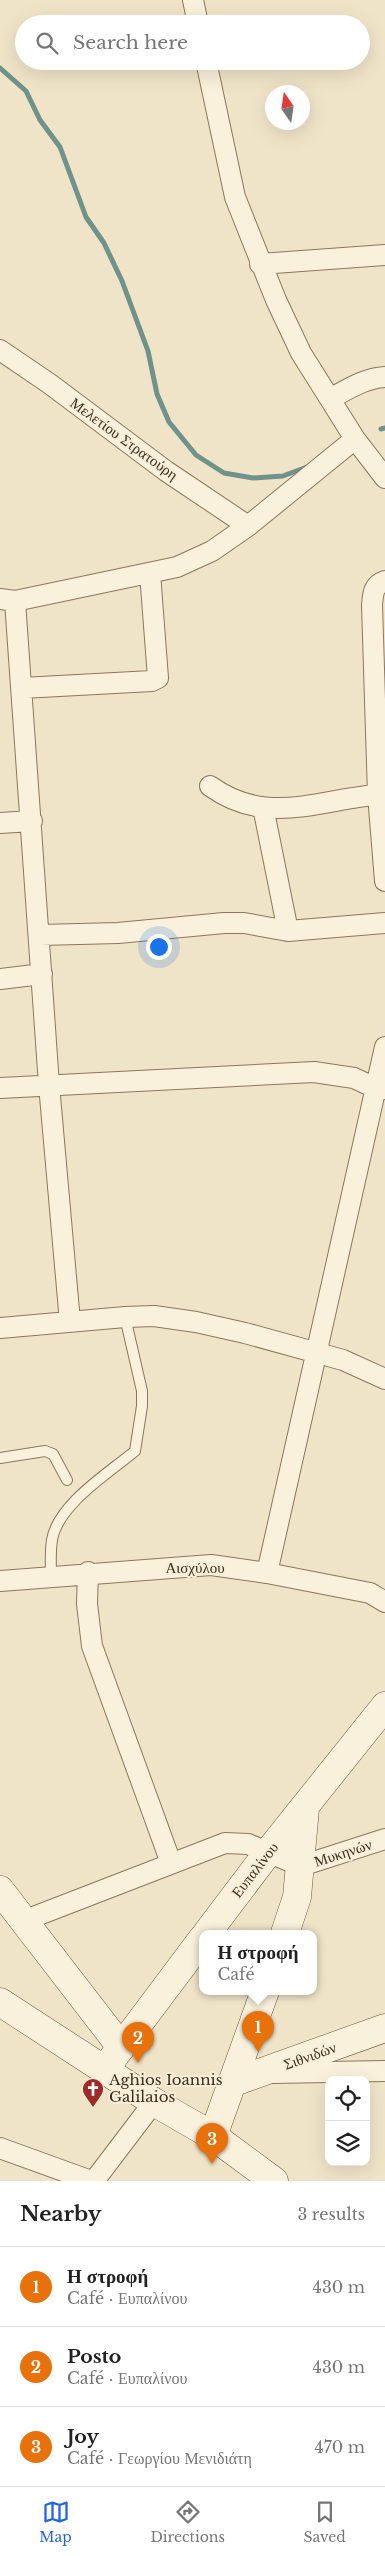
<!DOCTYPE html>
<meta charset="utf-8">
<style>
body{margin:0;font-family:"Libre Baskerville",serif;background:#f2f2f2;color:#222}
.controls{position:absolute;right:15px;bottom:15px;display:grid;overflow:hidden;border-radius:10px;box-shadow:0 5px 20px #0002}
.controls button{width:45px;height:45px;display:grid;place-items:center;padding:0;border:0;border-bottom:1px solid #e0e0e0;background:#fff;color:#222;font:25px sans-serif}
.compass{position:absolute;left:265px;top:85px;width:45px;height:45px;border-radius:50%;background:#fff;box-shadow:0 5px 20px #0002;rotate:347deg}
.you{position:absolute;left:158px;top:946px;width:18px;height:18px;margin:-12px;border:4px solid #fff;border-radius:50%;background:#1a73e8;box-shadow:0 0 0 8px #1a73e833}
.badge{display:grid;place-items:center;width:32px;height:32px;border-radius:50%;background:#2563eb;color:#fff;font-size:16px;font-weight:700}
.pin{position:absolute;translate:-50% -41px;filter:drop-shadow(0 1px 2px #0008)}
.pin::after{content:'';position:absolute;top:26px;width:18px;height:15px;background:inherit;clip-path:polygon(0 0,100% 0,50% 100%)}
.popup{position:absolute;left:199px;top:1930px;width:118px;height:65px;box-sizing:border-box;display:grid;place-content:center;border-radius:10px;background:#fff;filter:drop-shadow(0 1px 4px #0005);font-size:16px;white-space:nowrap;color:#767676}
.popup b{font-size:19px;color:#222}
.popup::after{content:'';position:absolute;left:50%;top:100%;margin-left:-10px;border:10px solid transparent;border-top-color:#fff}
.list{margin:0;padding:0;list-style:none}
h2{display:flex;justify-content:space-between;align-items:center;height:65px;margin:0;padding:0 20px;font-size:21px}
h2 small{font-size:16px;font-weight:400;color:#767676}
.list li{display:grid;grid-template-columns:32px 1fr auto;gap:15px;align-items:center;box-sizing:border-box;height:80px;padding:0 20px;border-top:1px solid #e0e0e0}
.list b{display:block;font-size:19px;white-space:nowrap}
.list p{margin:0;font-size:16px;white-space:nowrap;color:#767676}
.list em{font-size:16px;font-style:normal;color:#767676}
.icon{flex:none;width:28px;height:28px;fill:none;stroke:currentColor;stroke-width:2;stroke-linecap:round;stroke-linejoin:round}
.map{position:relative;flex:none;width:385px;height:2181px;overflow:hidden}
.search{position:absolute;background:#fff;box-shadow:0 5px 20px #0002;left:15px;right:15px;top:15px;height:55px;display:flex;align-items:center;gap:12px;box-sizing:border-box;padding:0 18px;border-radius:28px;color:#767676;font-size:19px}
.sheet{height:305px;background:#fff}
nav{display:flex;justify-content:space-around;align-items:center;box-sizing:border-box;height:70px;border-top:1px solid #e0e0e0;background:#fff;font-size:14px;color:#767676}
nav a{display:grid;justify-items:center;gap:2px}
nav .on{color:#2563eb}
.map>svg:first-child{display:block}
</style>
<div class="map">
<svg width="385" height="2181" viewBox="0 0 385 2181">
<rect width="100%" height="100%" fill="#f0e4c8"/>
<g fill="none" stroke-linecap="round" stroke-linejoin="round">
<path stroke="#6f938a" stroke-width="5" d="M 0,68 L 26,91 L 40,120 L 60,147 L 86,217 L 104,243 L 122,281 L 148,351 L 157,394 L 169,422 L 196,455 L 224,473 L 253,478 L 283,476 L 307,467
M 381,429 L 385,428"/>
<g stroke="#8d765c" stroke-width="12">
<path id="lane" d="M 0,1458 L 45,1451 L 53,1454 L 67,1480
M 51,1575 C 51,1564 50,1552 52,1540 C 58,1504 109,1473 135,1451 L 142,1406 L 142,1391 L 125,1317"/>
</g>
<g stroke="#8d765c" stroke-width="22">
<path id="street" d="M 193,0 L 198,24
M 206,61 L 235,197 L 276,300 L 301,353 L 355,439 L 385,478
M 260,264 L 385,255
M 0,350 L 50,384 L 166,471 L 248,526
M 330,399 C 348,389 365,378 385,377
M 385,581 C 373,585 373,594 372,605 L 378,795 L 385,881
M 0,599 L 15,601 L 49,1085 L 70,1322
M 15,601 L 177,567 L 212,551 L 248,526 L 355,439
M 22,688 L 152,681 L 158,678 L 150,573
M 210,786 C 268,828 322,798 385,794
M 263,807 L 288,931
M 0,823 L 32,821
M 40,935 L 118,933 L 224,923 L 244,923 L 288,931 L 385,923
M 0,979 L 42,974
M 0,1088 L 314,1072 L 354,1078 L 375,1088 L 385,1089
M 0,1328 L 125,1317 L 154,1316 L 196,1322 L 245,1333 L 343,1360 L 385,1379
M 88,1572 L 87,1604 L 92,1646 L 171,1863
M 267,1573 L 385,1047
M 0,1581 L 211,1565 L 267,1573 L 370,1593 L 385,1602
M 23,1921 L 225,1843 L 248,1844 L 301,1866 L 385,1839
M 272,2073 L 385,2071
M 0,2148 L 91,2181
M 94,2181 L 154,2102"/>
</g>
<g stroke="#6f573f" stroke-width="29">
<path id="secondary" d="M 0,1890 L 121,2047
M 207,1933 L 269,1851 L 385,1706
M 285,1933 L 297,1897 L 305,1808
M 0,2002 L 154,2102 L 213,2136 L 274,2181
M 110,2062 L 203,1938
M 234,2082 L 385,2028
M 213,2136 L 265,1991"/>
</g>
<use href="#lane" stroke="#faf1dc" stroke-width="10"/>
<use href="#street" stroke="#faf1dc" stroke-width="20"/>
<use href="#secondary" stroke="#faf1dc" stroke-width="28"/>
</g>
<defs>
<g id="church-pin" transform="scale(1.125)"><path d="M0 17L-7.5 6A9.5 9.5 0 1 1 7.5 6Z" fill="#9e2a2b" stroke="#f7eed8"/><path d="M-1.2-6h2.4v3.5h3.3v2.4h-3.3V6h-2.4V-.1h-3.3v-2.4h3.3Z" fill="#fff"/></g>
</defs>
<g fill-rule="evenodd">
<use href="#church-pin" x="93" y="2089"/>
</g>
<g text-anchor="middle" stroke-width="4" stroke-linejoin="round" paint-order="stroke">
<g font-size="15" fill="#3d2e20" stroke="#f7eed8">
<text transform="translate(124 439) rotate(36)" y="5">Μελετίου Στρατούρη</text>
<text x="195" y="1573">Αισχύλου</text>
<text transform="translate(343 1853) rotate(-18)" y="5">Μυκηνών</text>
<text transform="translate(255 1870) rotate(-52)" y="5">Ευπαλίνου</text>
<text transform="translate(310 2056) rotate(-20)" y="5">Σιθνιδών</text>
</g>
<g font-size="15" fill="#3d2e20" stroke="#f7eed8" text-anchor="start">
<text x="109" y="2085">Aghios Ioannis<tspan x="109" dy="17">Galilaios</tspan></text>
</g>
</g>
</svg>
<div class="controls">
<button><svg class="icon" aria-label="locate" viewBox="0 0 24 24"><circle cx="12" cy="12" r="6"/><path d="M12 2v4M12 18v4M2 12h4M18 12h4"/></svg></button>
<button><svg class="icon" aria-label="layers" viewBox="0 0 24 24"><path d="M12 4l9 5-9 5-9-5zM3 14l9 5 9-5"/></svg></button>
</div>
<svg class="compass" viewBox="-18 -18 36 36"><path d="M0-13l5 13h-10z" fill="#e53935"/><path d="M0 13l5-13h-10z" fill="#767676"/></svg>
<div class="you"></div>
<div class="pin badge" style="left:258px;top:2052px;background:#e8710a">1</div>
<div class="popup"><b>Η στροφή</b>Café</div>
<div class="pin badge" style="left:138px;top:2063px;background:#e8710a">2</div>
<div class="pin badge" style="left:212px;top:2164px;background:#e8710a">3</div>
<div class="search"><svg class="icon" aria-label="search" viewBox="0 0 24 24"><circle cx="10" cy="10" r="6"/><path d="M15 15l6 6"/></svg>Search here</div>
</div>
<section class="sheet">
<h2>Nearby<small>3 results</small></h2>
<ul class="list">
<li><span class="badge" style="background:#e8710a">1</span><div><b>Η στροφή</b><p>Café · Ευπαλίνου</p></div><em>430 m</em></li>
<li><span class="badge" style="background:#e8710a">2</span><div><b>Posto</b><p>Café · Ευπαλίνου</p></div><em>430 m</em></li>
<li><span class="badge" style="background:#e8710a">3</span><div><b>Joy</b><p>Café · Γεωργίου Μενιδιάτη</p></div><em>470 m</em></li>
</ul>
</section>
<nav>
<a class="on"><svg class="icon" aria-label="map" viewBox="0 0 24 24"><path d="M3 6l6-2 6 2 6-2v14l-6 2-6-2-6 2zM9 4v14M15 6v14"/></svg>Map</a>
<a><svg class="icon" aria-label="directions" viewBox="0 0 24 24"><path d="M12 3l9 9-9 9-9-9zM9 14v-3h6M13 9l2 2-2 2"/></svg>Directions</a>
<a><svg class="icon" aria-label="saved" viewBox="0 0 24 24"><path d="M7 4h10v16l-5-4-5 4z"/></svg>Saved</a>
</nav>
